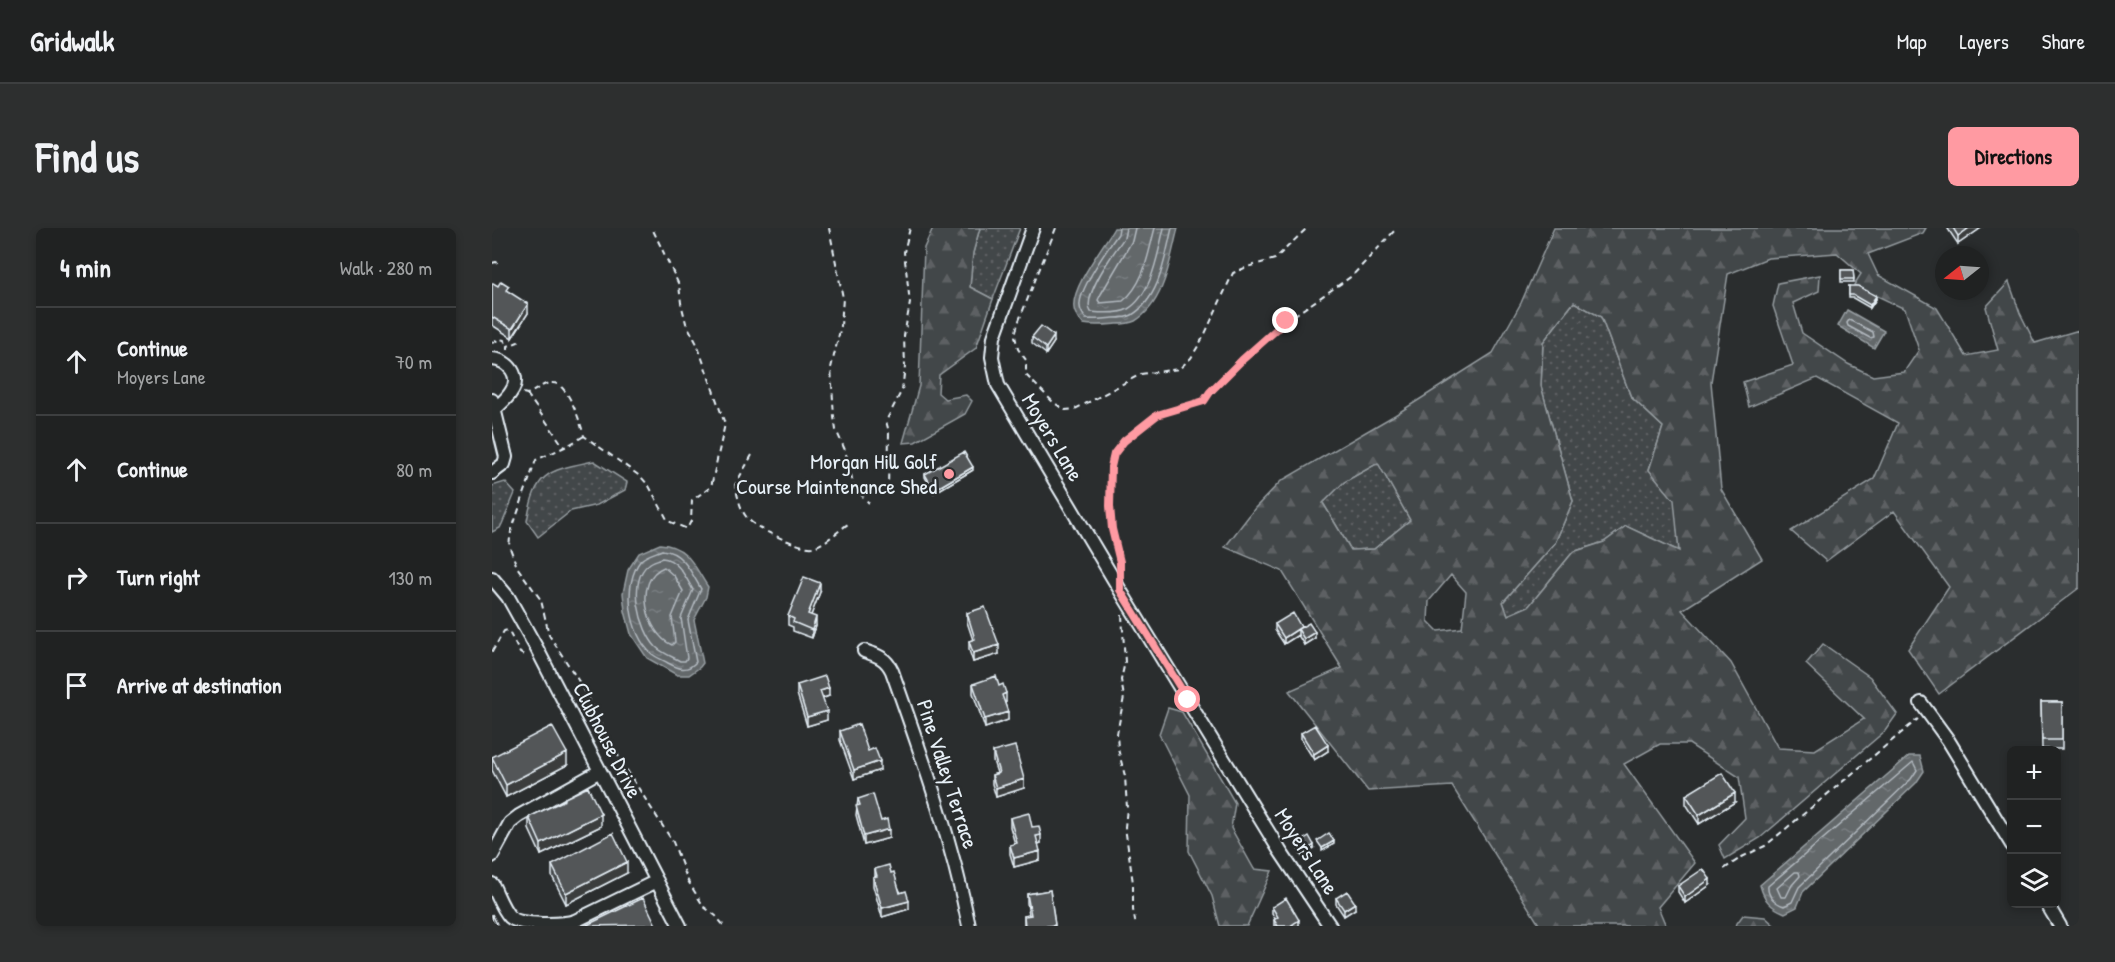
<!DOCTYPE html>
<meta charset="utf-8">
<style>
body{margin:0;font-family:"Patrick Hand",sans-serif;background:#2d2f2f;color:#f1f3f6}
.controls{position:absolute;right:18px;bottom:18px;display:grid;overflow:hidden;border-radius:9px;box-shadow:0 3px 9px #0003}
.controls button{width:54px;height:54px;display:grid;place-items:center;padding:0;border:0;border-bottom:2px solid #3d3f40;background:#202222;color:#f1f3f6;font:30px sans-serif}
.compass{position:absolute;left:1443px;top:18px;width:54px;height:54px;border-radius:50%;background:#202222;box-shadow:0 3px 9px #0003;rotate:253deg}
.stop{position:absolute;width:18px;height:18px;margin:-14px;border:4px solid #ff9aa2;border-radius:50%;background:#fff}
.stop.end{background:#ff9aa2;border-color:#fff;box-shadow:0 2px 6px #0008}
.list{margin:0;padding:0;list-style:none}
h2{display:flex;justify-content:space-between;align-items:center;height:78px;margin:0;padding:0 24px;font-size:26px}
h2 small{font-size:20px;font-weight:400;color:#a2a4a5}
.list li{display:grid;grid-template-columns:39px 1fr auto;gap:18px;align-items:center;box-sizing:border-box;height:108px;padding:0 24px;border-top:2px solid #3d3f40}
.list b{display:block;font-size:22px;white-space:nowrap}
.list p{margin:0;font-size:20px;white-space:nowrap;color:#a2a4a5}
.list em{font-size:20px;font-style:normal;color:#a2a4a5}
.icon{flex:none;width:33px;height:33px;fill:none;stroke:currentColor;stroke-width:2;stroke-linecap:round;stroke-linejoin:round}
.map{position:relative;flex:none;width:1587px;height:698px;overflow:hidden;border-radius:9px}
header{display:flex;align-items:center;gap:36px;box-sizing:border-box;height:84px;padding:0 30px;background:#202222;border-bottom:2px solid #3d3f40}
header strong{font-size:28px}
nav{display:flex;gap:33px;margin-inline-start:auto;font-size:21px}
.intro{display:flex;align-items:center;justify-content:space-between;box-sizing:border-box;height:144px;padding:0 36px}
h1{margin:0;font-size:42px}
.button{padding:15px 27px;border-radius:9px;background:#ff9aa2;color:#111;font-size:21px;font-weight:700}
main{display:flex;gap:36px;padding:0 36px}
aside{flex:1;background:#202222;border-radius:9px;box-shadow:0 3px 9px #0003}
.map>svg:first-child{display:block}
</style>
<header>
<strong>Gridwalk</strong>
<nav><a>Map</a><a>Layers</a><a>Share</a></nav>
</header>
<div class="intro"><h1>Find us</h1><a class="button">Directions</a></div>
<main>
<aside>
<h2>4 min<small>Walk · 280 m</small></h2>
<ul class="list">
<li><svg class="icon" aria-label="ahead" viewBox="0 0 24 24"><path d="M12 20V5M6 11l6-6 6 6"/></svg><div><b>Continue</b><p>Moyers Lane</p></div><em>70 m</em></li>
<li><svg class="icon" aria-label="ahead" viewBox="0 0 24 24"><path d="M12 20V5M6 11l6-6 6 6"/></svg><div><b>Continue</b></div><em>80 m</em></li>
<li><svg class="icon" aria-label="right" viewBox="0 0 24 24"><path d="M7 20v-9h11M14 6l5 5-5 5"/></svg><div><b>Turn right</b></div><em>130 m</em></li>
<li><svg class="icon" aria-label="arrive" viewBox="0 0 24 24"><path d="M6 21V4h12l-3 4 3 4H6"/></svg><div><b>Arrive at destination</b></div></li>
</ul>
</aside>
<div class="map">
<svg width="1587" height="698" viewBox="0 0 1587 698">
<defs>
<pattern id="grass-dots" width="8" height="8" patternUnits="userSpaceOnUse" patternTransform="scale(1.5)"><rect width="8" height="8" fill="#424648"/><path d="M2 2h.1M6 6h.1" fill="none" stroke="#5d6163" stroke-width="1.8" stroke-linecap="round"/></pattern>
<pattern id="forest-firs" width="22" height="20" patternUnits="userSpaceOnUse" patternTransform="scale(1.5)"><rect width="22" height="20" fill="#424648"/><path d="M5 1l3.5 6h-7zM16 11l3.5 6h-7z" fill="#5d6163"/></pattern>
<pattern id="water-ripples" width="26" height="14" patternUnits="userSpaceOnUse" patternTransform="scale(1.5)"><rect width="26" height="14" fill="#63686b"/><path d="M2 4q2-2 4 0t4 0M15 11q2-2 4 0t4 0" fill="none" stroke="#797e81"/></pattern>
</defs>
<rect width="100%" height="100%" fill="#2a2d2e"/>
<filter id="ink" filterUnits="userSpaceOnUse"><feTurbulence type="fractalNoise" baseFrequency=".0167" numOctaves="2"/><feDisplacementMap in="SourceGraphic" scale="12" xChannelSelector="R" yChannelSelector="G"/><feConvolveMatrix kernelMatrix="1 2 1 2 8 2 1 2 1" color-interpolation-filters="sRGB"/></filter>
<g filter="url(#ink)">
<path fill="url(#grass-dots)" stroke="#959ca0" stroke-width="1.5" d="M 488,0 L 528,0 L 501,71 L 478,59 L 481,25 Z
M 1082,74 L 1109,89 L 1139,169 L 1171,199 L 1157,241 L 1183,272 L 1187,323 L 1134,298 L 1112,314 L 1081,324 L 1037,378 L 1016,387 L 1011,374 L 1063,315 L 1081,273 L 1049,158 L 1051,114 Z
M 102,233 L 135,254 L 133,262 L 105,277 L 79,283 L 46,309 L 35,293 C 44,243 55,243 102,233 Z
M 886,235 L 918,292 L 882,321 L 859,322 L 831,275 L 852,254 Z
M 13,254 L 23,265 L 10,296 L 8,300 L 0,304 L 0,258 Z"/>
<path fill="url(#forest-firs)" stroke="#959ca0" stroke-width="1.5" fill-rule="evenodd" d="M 441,0 L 488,0 L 481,25 L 478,59 L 501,71 L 484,120 L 447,147 L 446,165 L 453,171 L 474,167 L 480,173 L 473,186 L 423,214 L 411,215 L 427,158 L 432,20 Z
M 1062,0 L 1434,0 L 1431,5 L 1376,26 L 1386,47 L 1445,80 L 1474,128 L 1506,122 L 1494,79 L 1517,54 L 1528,85 L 1543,115 L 1587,102 L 1587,360 L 1447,466 L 1416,421 L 1457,359 L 1402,283 L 1334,333 L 1299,303 L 1382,251 L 1406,195 L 1325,150 L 1257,179 L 1251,154 L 1301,137 L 1281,78 L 1286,55 L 1328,47 L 1327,63 L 1301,75 L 1310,105 L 1356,136 L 1381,148 L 1412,144 L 1427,122 L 1413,81 L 1362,57 L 1369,46 L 1345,25 L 1276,30 L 1236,46 L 1219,154 L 1229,261 L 1270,331 L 1190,382 L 1239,435 L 1286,520 L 1323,522 L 1372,491 L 1314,436 L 1331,416 L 1378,449 L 1405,486 L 1393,503 L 1268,610 L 1233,631 L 1227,617 L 1253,590 L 1247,549 L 1197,516 L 1168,516 L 1132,536 L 1203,635 L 1166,679 L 1174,698 L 1048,698 L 960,558 L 876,563 L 797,463 L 850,440 L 790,343 L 733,319 L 763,280 L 789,253 L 903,187 L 1001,125 L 1029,75 ZM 1082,74 L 1109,89 L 1139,169 L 1171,199 L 1157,242 L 1182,272 L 1187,323 L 1134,298 L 1112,314 L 1081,324 L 1037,378 L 1016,387 L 1011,374 L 1063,315 L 1081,273 L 1049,158 L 1051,114 ZM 886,235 L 918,292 L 882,321 L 859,322 L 831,275 L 852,254 ZM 959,347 L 974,364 L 970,400 L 946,403 L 936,393 L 937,373 Z
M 676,480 L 690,484 L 743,575 L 739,600 L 762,641 L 780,643 L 755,698 L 728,698 L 720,668 L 697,623 L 698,567 L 667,506 Z
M 1251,687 L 1273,689 L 1283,698 L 1243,698 Z"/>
<path fill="url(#water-ripples)" stroke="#989fa3" stroke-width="1.5" d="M 622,0 L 686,0 C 678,31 673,75 643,93 C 637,96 630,96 624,96 C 612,97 602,98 591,96 C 587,91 582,86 582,80 C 579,59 612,18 622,0 Z
M 1355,82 L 1392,103 L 1382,120 L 1346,98 Z
M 168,316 C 196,318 202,338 216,359 L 214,369 L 202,392 L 211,435 L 208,439 L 197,447 L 185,447 L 155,430 L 139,406 L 133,383 L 131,365 L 136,342 L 147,325 Z
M 1417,528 L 1428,528 L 1432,543 L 1424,555 L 1311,664 L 1305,679 L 1293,685 C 1278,679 1272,672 1268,657 Z"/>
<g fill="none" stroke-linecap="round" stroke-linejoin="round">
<path stroke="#b3bac0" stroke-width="1.5" d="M 627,0 L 626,6 C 616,20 586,62 588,78 C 588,83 591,87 594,91 C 604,92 613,91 622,90 C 628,90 635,90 640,87 C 668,70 673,29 680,0
M 634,0 L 632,10 C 622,24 589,69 599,84 C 609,85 627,86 636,81 C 660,67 666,24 672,0
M 643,0 L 640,13 L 609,66 L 606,72 L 608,75 L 631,73 C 653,55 656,25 663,0
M 1357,92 L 1381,104 L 1382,109 L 1378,110 L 1356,98 L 1355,95 Z
M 170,322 C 191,324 199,344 209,361 L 196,392 L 204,434 C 195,444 187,441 176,435 C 171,432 165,430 160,426 C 137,407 130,355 149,332 C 154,327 163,325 170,322 Z
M 170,330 C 186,331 194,350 201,362 L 189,390 L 195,430 L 193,433 L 188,433 C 181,429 170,425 164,419 C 148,402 135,352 157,336 C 160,333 166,332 170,330 Z
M 172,339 L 182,348 L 191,363 L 180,389 L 183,414 L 180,417 C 154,406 141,351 172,339 Z
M 1421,534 L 1425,542 L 1419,551 L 1307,659 L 1300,674 L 1292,678 C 1283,675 1275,668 1276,658 Z
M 1303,644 L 1307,644 L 1308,648 L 1300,657 L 1294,669 L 1289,669 L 1285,660 Z"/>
<g stroke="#e8f1f8" stroke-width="16">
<path id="minor" d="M 541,0 L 502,109 L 500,129 L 506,157 L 628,362 L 788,623 L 838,698
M 0,131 C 17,132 30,149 19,164 C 15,171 8,176 2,182
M 0,172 L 14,229 L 12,236 L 0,245
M 0,350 L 16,369 L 45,421 L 188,698
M 372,423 C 385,427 394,430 400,443 C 430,528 459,609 477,698
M 1429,475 L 1456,512 L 1520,617
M 0,628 L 18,595 L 27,588 L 108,543
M 0,656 C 5,665 10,681 18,689 C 28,698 70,697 83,693 L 165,653
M 1555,676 L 1568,698"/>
</g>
<path stroke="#e8f1f8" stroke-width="2" stroke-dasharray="6 4.5" stroke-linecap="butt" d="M 337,0 L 351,70 L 349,98 L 339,140 L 342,189 L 344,202 L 353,222 L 362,259 L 377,275
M 564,0 L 526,95 L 523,108 L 526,121 L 534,132 L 534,147 L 561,174 L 573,182 L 583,181 L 601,172 L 649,146 L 687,141 L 699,130 L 712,108 L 741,45 L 755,39 L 783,31 L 815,0
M 0,35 L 4,34 L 8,36
M 0,115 L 8,111 L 12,112 L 16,118
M 16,122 L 16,118 L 26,114 L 29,110
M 31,165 L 35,166 C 44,163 52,154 61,155 C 76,155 89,196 92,208 L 149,249 L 157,258 L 176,293 L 193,300 L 196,299 L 199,293 L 200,272 L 219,259 L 233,196 L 205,116 L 194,95 L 189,75 L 187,57 L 160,0
M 35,166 L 72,219
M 92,208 L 75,218 L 44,232 L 19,304 L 17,317 L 25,339 L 49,372 L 57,407 L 86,452 L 129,533 L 181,614 L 196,653 L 212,679 L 224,688 L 232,698
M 260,227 L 243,257 C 246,269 248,283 257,292 C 265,301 309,321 321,319 C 333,316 346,303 356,296
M 396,263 L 397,204 L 394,193 L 410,162 L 413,139 L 412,108 L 418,75 L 412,24 L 418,0
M 628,340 L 620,301 L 618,256 L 622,226 L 632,213 L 665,187 L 712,173 L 750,132 L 794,93 L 860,48 L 905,0
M 630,387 L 633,434 L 629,452 L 632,469 L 625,506 L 626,521 L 633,548 L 635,580 L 633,599 L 641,655 L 641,682 L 644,698
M 0,424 L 12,403 L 16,402 L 28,425 L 32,427 L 35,425
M 1232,641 L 1250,629 L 1273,618 L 1426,491"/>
<use href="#minor" stroke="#2a2d2e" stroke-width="12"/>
</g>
<path fill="#474b4d" stroke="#e8f1f8" stroke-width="1.5" d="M 1456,0 L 1489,0 L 1466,16 L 1456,1 Z
M 1349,42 L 1361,42 L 1362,54 L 1349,54 Z
M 0,56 L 17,64 L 36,85 L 20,110 L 0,97 Z
M 1357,58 L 1384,71 L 1378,80 L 1361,70 L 1357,70 Z
M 540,109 L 562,114 L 554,126 L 540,115 Z
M 481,242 L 442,265 L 433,249 L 433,246 Z
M 328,364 L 319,387 L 324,398 L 320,410 L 301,403 L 301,399 L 296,397 L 296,388 Z
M 475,385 L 507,426 L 481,434 L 477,422 L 477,413 L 481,412 L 475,394 Z
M 783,396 L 809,399 L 823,410 L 812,417 L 806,407 L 792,416 L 783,402 Z
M 481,456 L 507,458 L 514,474 L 513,475 L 516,492 L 493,500 L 481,465 Z
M 305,457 L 337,468 L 330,471 L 335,492 L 315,498 L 305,466 Z
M 1549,474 L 1570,474 L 1570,521 L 1550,521 Z
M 348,503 L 388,542 L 362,551 L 348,512 Z
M 809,505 L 836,523 L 822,532 L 809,511 Z
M 501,524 L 532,560 L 504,569 L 500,556 L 500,547 L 505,545 L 501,533 Z
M 0,529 L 75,537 L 14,569 L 0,542 Z
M 1194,567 L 1243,574 L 1207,596 L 1194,576 Z
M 73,570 L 109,598 L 49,627 L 37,601 L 37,589 L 73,572 Z
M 366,571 L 389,593 L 397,610 L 372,617 L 364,587 Z
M 518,590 L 540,599 L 549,615 L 546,616 L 548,632 L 522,639 L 518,626 L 518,617 L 523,616 L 518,599 Z
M 805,616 L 822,620 L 810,628 L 805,619 Z
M 60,637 L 135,645 L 74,676 L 60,648 Z
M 383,641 L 399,645 L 417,681 L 390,689 L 381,658 L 381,649 L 383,648 Z
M 1218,657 L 1193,675 L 1186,664 L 1186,658 Z
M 558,662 L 563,698 L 532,698 L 532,688 L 537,687 L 535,675 L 535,666 Z
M 844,670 L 863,681 L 852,688 L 844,676 Z
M 780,679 L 807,698 L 782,698 L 782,692 L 783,691 L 780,685 Z"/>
<path fill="#3a3d3e" stroke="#e8f1f8" stroke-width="1.5" d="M 1477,0 L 1489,0 L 1466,16 L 1466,8 Z
M 1384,68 L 1384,71 L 1378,80 L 1378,77 Z
M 36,76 L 36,85 L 20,110 L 20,101 Z
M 562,108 L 562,114 L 554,126 L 554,120 Z
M 481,239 L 481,242 L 442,265 L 442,262 Z
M 328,355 L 328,364 L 316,395 L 316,386 Z
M 324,389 L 324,398 L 320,410 L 320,402 Z
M 809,399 L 806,401 L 806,407 L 792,416 L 792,410 Z
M 823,404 L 823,410 L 812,417 L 812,411 Z
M 507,417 L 507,426 L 481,434 L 481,425 Z
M 337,460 L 337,468 L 328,471 L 328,463 Z
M 514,465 L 514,474 L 510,476 L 510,467 Z
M 335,483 L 335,492 L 315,498 L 315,489 Z
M 516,484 L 516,492 L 493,500 L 493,491 Z
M 836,517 L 836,523 L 822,532 L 822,526 Z
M 75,525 L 75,537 L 14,569 L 14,557 Z
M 388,533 L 388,542 L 362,551 L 362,542 Z
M 532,551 L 532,560 L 504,569 L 504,560 Z
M 1243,565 L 1243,574 L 1207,596 L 1207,587 Z
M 109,586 L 109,598 L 49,627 L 49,616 Z
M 397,601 L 397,610 L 372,617 L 372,608 Z
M 549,607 L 549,615 L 544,617 L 544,608 Z
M 842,613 L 842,616 L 830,623 L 830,620 Z
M 822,617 L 822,620 L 810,628 L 810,625 Z
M 548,623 L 548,632 L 522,639 L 522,630 Z
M 135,634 L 135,645 L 74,676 L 74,665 Z
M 1218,651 L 1218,657 L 1193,675 L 1193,669 Z
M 417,673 L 417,681 L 390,689 L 390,680 Z
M 863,675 L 863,681 L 852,688 L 852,682 Z
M 807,692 L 807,698 L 798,698 Z"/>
<path fill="#535759" stroke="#e8f1f8" stroke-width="1.5" d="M 1461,0 L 1477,0 L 1466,8 Z
M 1349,42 L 1361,42 L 1362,51 L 1349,51 Z
M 9,53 L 17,58 L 14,62 L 36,76 L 20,101 L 0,89 L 0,56 L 1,55 L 6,58 Z
M 1357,58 L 1366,58 L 1384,68 L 1378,77 L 1361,67 L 1357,67 Z
M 549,98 L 562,108 L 554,120 L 540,109 Z
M 472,224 L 481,239 L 442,262 L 433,246 Z
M 312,349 L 328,355 L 316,386 L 324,389 L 320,402 L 301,394 L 302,391 L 296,388 Z
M 493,379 L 507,417 L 481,425 L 477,413 L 483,411 L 475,385 Z
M 801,385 L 809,399 L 792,410 L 783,396 Z
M 817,395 L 823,404 L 812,411 L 806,401 Z
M 333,448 L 337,460 L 328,463 L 335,483 L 315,489 L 305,457 Z
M 504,448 L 507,458 L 511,456 L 514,465 L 510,467 L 516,484 L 493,491 L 481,456 Z
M 1549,474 L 1570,474 L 1570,512 L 1550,512 Z
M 367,496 L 376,523 L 383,520 L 388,533 L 362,542 L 348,503 Z
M 823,497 L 836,517 L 822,526 L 809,505 Z
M 60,498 L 75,525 L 14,557 L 0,529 Z
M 523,518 L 532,551 L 504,560 L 500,547 L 507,545 L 501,524 Z
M 1230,545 L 1243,565 L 1207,587 L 1194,567 Z
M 96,559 L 109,586 L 49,616 L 37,589 L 73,572 L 73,570 Z
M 381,566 L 389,593 L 395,591 L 397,601 L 372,608 L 364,578 L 368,577 L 366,571 Z
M 537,585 L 540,599 L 547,598 L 549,607 L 544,608 L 548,623 L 522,630 L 518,617 L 525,615 L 518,590 Z
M 121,605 L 135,634 L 74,665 L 60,637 Z
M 837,605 L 842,613 L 830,620 L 825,613 Z
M 817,608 L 822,617 L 810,625 L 805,616 Z
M 397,637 L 399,645 L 402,644 L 408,665 L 414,663 L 417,673 L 390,680 L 381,649 L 385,648 L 383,641 Z
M 1211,641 L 1218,651 L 1193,669 L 1186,658 Z
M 558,662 L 563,697 L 555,698 L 533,698 L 532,688 L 539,687 L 535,666 Z
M 855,663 L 863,675 L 852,682 L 844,670 Z
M 151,670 L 164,697 L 93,698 Z
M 794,670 L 807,692 L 798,698 L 786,698 L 782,692 L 786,689 L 780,679 Z
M 0,686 L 6,698 L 0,698 Z"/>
</g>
<g fill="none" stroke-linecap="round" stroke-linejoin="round" filter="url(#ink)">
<path stroke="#ff9aa2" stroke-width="8" d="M 696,472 L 628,362 L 628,334 L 620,301 L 618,278 L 619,239 L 622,226 L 632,213 L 665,187 L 712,173 L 718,164 L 750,132 L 794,93"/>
</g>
<circle fill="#ff9aa2" stroke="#2a2d2e" stroke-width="2" cx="457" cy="246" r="6"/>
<g text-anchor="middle" stroke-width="5" stroke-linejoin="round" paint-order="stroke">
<g font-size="22" fill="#e8f1f8" stroke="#2a2d2e">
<text transform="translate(561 209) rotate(59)" y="8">Moyers Lane</text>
<text transform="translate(116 512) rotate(63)" y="8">Clubhouse Drive</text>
<text transform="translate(456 546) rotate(72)" y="8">Pine Valley Terrace</text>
<text transform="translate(815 623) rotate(57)" y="8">Moyers Lane</text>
</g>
<g font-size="22" fill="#e8f1f8" stroke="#2a2d2e" text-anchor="end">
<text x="445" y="241">Morgan Hill Golf<tspan x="445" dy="25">Course Maintenance Shed</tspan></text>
</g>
</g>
</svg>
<div class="controls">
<button>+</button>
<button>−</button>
<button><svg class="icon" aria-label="layers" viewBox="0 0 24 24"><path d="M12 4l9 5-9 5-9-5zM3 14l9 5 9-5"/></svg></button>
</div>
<svg class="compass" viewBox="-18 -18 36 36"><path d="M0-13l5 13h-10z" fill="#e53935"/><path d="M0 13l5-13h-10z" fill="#a2a4a5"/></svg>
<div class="stop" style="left:696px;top:472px"></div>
<div class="stop end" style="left:794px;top:93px"></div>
</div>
</main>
